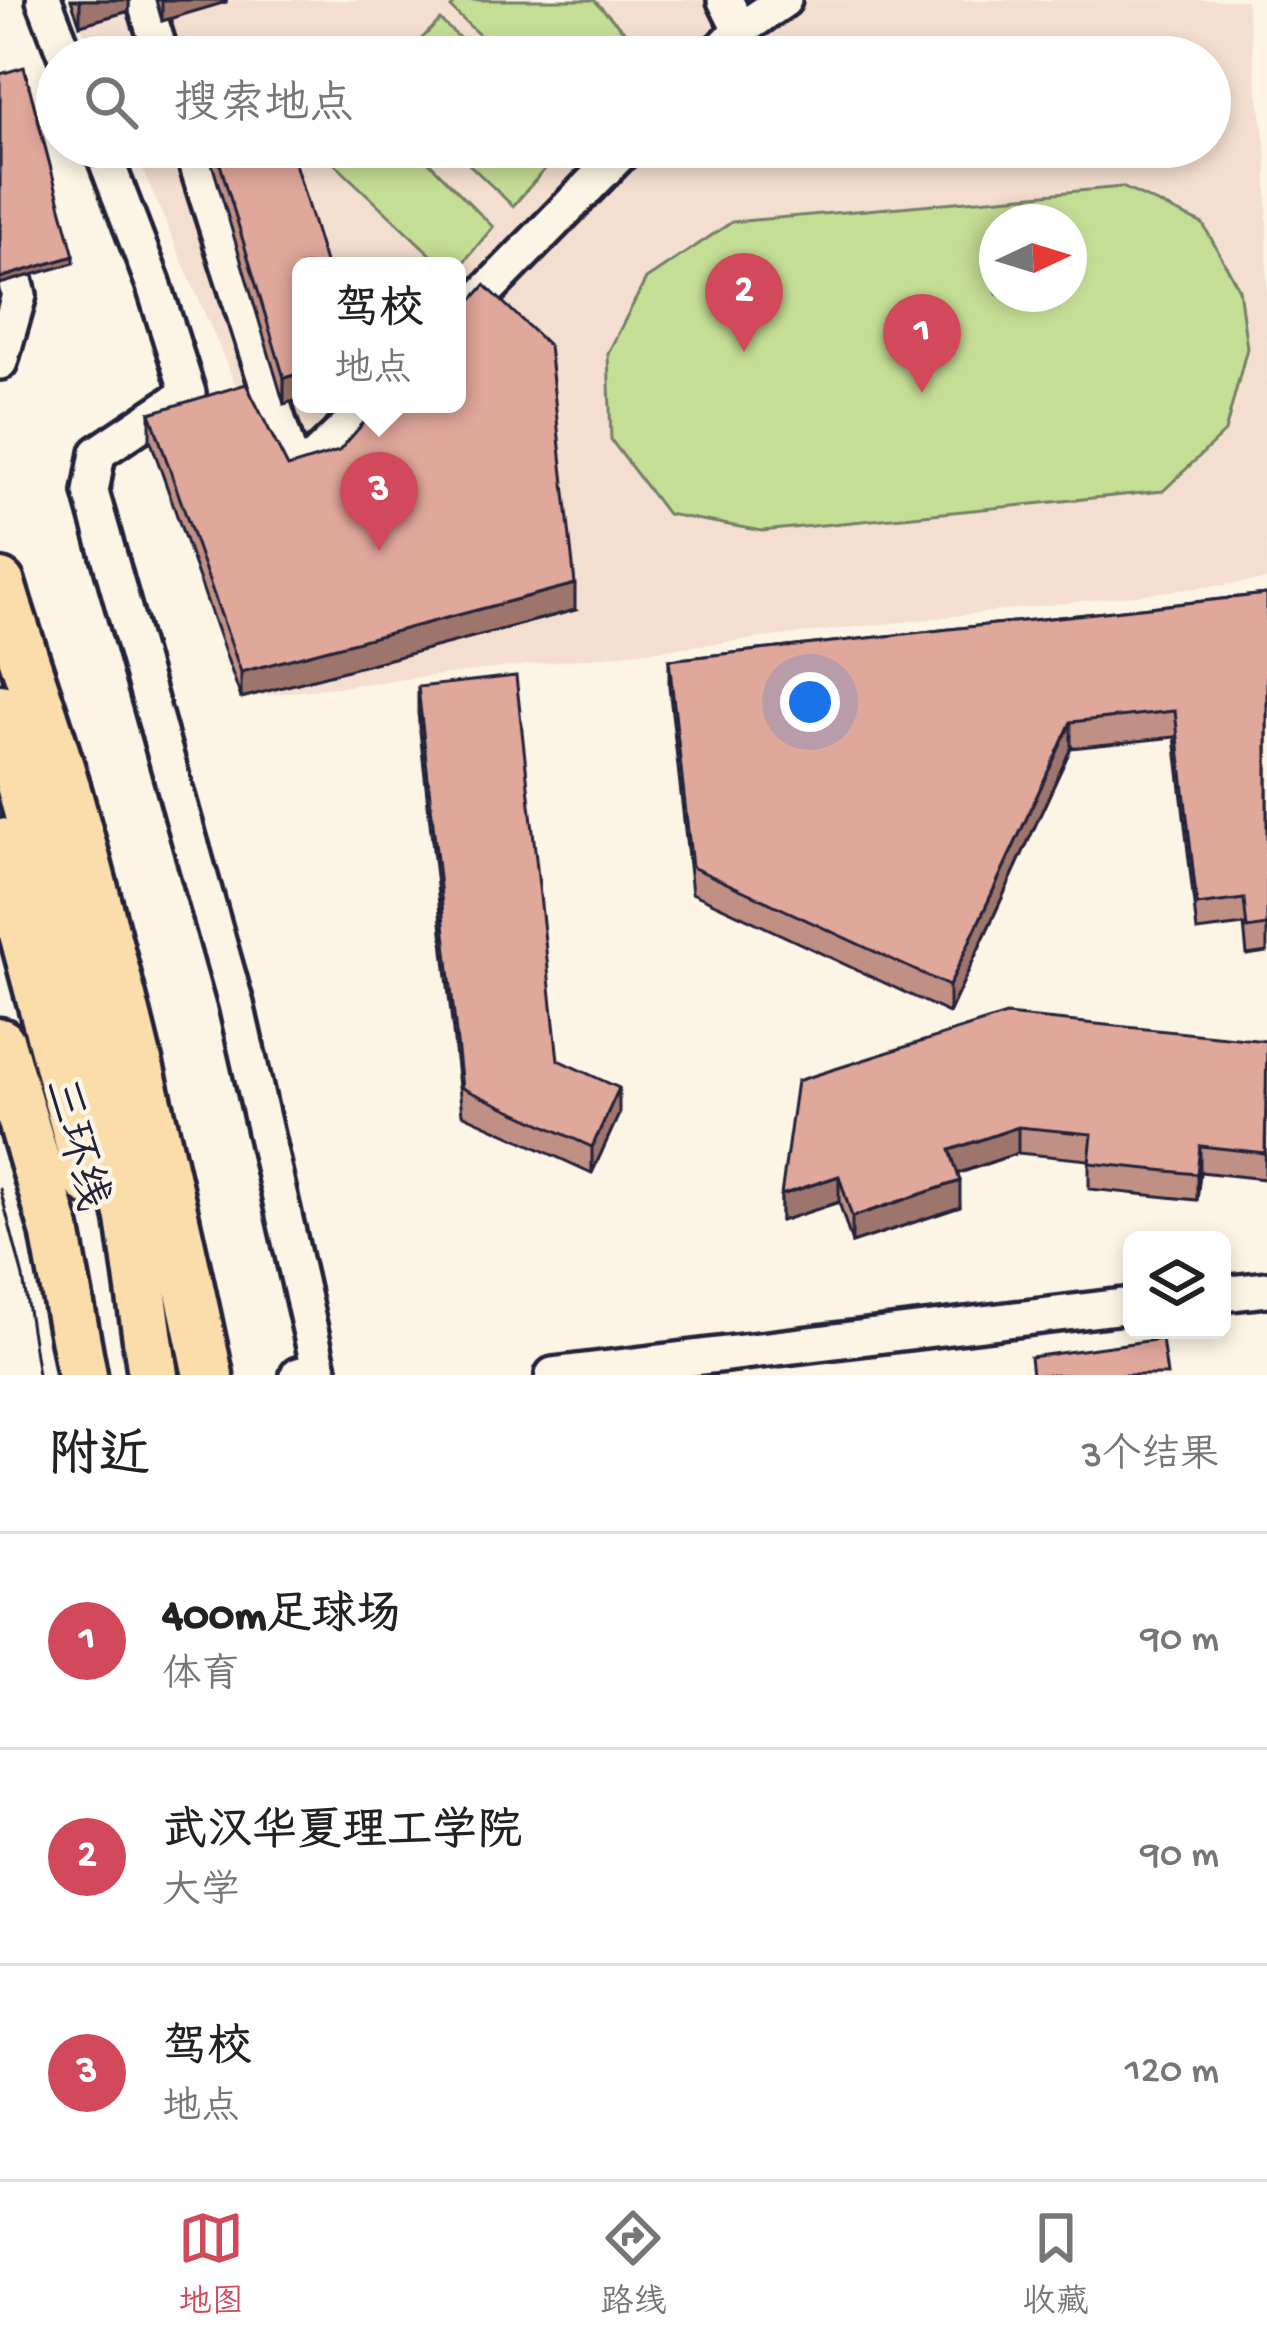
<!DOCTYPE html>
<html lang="zh">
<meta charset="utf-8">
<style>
body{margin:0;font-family:"Gochi Hand","LXGW WenKai TC",sans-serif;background:#f6f6f6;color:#222}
.controls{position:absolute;right:36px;bottom:36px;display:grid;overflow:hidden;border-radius:18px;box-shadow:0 6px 18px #0003}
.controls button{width:108px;height:108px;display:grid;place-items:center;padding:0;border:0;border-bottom:3px solid #e0e0e0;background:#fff;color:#222;font:60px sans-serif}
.compass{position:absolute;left:979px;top:204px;width:108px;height:108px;border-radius:50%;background:#fff;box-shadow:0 6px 18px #0003;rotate:86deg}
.you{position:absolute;left:810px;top:702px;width:42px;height:42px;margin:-30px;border:9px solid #fff;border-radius:50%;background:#1a73e8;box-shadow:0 0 0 18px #1a73e833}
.badge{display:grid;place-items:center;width:78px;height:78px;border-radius:50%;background:#d1495b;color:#fff;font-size:39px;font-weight:700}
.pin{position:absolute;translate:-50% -99px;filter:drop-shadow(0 3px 6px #0008)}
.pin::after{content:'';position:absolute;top:63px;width:42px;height:36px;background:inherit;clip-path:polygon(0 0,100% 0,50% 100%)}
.popup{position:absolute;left:292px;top:257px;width:174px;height:156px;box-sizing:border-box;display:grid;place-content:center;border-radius:18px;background:#fff;filter:drop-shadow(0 3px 9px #0005);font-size:39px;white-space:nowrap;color:#767676}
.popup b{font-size:45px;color:#222}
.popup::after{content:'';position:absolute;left:50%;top:100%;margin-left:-24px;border:24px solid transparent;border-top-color:#fff}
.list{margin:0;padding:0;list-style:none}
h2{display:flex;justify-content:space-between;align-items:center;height:156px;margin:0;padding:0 48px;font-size:51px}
h2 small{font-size:39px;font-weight:400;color:#767676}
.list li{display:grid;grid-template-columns:78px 1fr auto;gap:36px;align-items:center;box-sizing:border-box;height:216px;padding:0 48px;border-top:3px solid #e0e0e0}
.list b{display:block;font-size:45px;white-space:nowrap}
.list p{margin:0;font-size:39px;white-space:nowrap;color:#767676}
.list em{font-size:39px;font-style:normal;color:#767676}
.icon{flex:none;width:66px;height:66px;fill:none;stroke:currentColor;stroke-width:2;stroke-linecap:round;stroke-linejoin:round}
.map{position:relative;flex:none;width:1267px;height:1375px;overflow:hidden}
.search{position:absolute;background:#fff;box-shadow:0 6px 18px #0003;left:36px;right:36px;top:36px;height:132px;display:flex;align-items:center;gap:30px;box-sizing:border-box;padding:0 42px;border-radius:66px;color:#767676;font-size:45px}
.sheet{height:804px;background:#fff}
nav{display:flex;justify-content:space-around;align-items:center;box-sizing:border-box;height:168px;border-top:3px solid #e0e0e0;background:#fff;font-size:33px;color:#767676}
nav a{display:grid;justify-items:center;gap:6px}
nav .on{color:#d1495b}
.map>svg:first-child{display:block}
</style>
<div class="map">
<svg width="1267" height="1375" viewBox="0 0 1267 1375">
<rect width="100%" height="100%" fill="#fcf5e5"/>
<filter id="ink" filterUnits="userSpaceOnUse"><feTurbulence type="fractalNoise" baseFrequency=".00833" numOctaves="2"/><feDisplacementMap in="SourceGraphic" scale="24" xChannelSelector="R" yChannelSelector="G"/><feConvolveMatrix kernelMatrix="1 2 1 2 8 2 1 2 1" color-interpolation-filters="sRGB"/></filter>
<g filter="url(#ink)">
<path fill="#f4decf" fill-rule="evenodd" d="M 71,0 L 1246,0 L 1267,159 L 1267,580 L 241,698 L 246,409 L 133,147 L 1210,147 L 1210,57 L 94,57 ZM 997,222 L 1069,222 L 1069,294 L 997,294 ZM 301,266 L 457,266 L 457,404 L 301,404 Z"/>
<path fill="#c5de95" stroke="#748068" stroke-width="3" fill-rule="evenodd" d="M 458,0 L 594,0 L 649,57 L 502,57 L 451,8 Z
M 440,20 L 480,57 L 404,57 Z
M 325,147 L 414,147 L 493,227 L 457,270 L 457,266 L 443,266 L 322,152 Z
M 451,147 L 564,147 L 513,206 Z
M 1122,187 L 1203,224 L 1239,289 L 1247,348 L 1225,432 L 1163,491 L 762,531 L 667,514 L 611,440 L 608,353 L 646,279 L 732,222 ZM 997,222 L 1069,222 L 1069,294 L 997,294 Z"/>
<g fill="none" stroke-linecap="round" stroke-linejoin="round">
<g stroke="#22223b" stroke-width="42">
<path id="minor" d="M 44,0 L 66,57
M 144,0 L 162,57
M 740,30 L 784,0
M 714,57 L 740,30 L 725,0
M 101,147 L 153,283 L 188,393 L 98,453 L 91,492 L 236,1004 L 319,1369 L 298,1375
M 191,147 L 296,476 L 371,404
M 0,223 L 19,295 L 0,362
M 457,321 L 627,147
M 1222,1294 L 1267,1289
M 553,1375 L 1132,1305"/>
</g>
<g stroke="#22223b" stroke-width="57">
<path id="highway" d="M 0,584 C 21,654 47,723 67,794 C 121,986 167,1180 208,1375
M 0,709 L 78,991 L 131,1218 L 153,1375
M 0,843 L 90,1181
M 0,1043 L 55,1230 L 82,1375"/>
</g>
<use href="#minor" stroke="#fcf5e5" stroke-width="33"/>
<use href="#highway" stroke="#fbddab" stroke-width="48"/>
<path stroke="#22223b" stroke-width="3" d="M 0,1189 L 23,1277 L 38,1375"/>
</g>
<path fill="#c19085" stroke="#22223b" stroke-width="3" d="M 71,0 L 129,0 L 129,11 L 80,25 Z
M 156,0 L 226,0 L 226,2 L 162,21 Z
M 207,147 L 290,147 L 284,404 Z
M 150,413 L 288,467 L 575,610 L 241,698 L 150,439 Z
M 1267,594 L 1267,952 L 1247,955 L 1244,925 L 1197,931 L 1175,737 L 1071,748 L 949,1013 L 692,893 L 669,686 L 669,660 Z
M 418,687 L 558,1060 L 619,1114 L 592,1173 L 462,1114 L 418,713 Z
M 1267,1041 L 1265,1179 L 1200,1172 L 1197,1200 L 1089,1189 L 1089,1160 L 1018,1153 L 957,1174 L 960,1207 L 852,1243 L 839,1202 L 781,1221 L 781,1195 Z"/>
<path fill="#9d756c" stroke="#22223b" stroke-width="3" d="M 80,0 L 129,0 L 129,11 L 80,25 Z
M 162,0 L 226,0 L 226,2 L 162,21 Z
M 74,256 L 74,263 L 0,284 L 0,278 Z
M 301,373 L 301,399 L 284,404 L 284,378 Z
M 575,584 L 575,610 L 241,698 L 241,672 Z
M 1071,722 L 1071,748 L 949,1013 L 949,986 Z
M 619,1088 L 619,1114 L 592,1173 L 592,1147 Z
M 1018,1127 L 1018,1153 L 950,1176 L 950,1150 Z
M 1200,1146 L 1200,1172 L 1197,1200 L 1197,1174 Z
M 839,1176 L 839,1202 L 781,1221 L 781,1195 Z
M 960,1181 L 960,1207 L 852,1243 L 852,1217 Z"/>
<path fill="#e0a79b" stroke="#22223b" stroke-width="3" d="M 24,67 L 74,256 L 0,278 L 0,74 Z
M 215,147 L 290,147 L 326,266 L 301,266 L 301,373 L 284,378 Z
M 485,285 L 549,346 L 575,584 L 241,672 L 150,413 L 246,384 L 288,467 L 339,451 L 380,404 L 457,404 L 457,317 Z
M 1267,594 L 1267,926 L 1247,929 L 1244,899 L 1197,905 L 1175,711 L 1071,722 L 949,986 L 692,867 L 669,660 Z
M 516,676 L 558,1060 L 619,1088 L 592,1147 L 462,1088 L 418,687 Z
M 1006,1015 L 1267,1041 L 1265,1153 L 1200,1146 L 1197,1174 L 1089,1163 L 1092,1134 L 1018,1127 L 950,1150 L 960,1181 L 852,1217 L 839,1176 L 781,1195 L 797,1081 Z
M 1162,1339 L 1167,1375 L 1032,1375 L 1030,1357 Z"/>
</g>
<g text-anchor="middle" stroke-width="9" stroke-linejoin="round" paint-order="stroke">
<g font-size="45" fill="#22223b" stroke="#fcf5e5">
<text transform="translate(80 1143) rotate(75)" y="16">三环线</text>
</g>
</g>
</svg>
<div class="controls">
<button><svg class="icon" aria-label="layers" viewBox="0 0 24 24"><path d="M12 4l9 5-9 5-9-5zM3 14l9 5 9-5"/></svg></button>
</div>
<svg class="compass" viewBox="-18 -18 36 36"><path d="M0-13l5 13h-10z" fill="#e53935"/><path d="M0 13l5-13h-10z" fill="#767676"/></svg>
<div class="you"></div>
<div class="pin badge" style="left:922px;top:393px">1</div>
<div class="pin badge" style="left:744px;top:352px">2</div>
<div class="pin badge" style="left:379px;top:551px">3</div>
<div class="popup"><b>驾校</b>地点</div>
<div class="search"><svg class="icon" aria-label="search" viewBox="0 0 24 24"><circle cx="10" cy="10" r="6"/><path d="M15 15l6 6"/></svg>搜索地点</div>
</div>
<section class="sheet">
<h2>附近<small>3个结果</small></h2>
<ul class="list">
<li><span class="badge">1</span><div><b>400m足球场</b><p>体育</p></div><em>90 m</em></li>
<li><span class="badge">2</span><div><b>武汉华夏理工学院</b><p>大学</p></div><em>90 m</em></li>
<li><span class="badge">3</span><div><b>驾校</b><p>地点</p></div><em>120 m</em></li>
</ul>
</section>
<nav>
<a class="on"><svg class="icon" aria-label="map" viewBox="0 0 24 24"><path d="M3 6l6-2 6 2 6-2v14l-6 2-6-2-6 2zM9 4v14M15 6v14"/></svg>地图</a>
<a><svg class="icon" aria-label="directions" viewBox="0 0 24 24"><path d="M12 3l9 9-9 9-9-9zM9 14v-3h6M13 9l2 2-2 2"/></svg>路线</a>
<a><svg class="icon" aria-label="saved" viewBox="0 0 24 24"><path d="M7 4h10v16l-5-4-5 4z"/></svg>收藏</a>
</nav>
